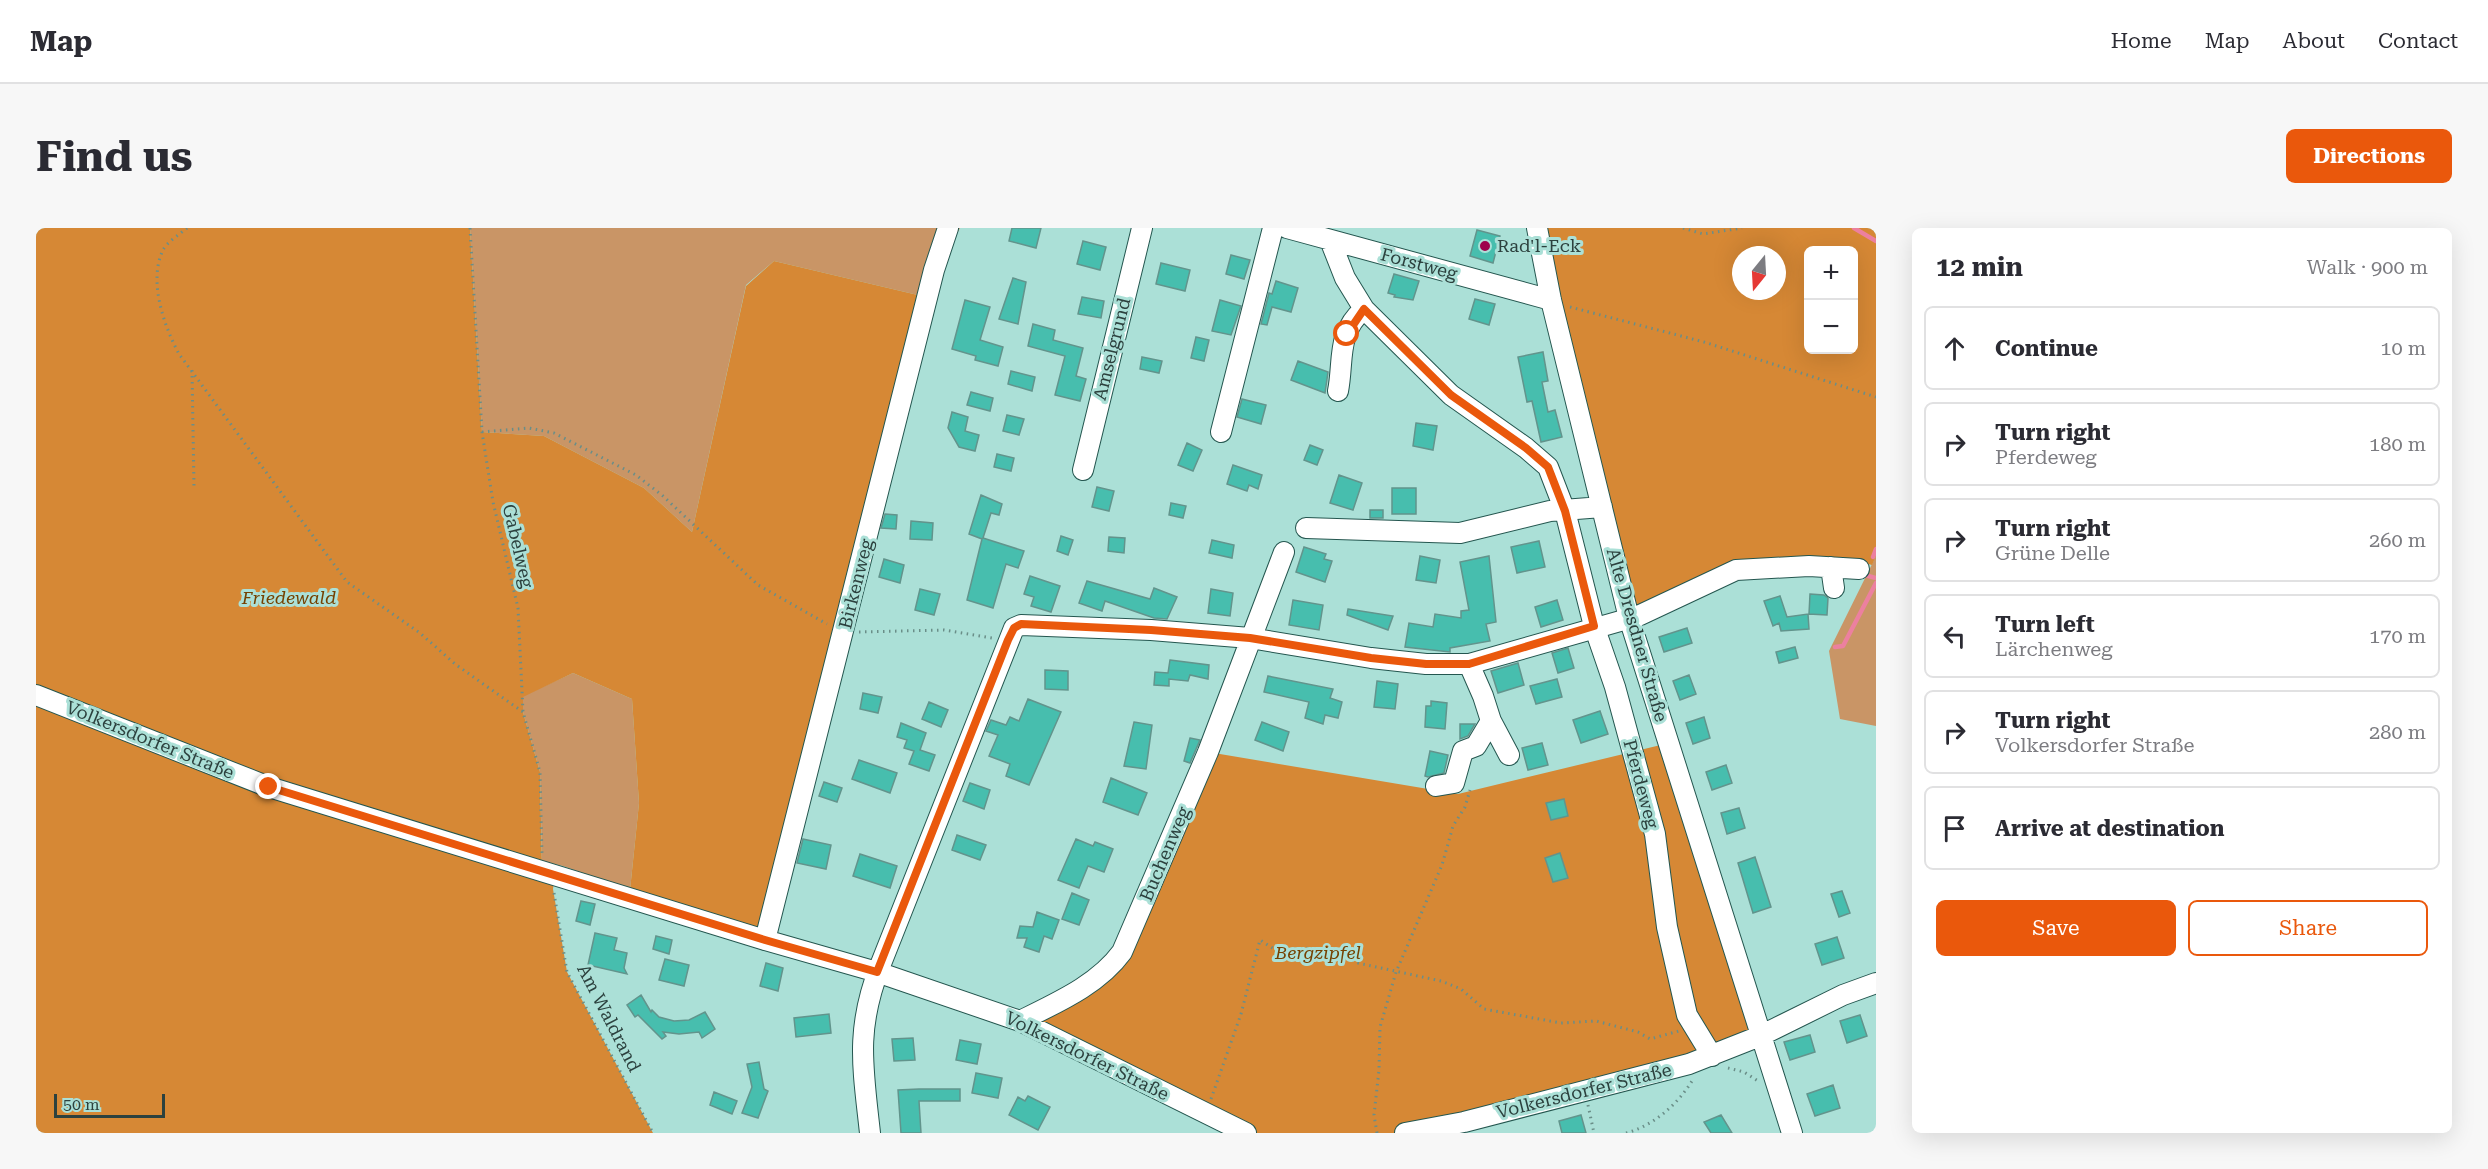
<!DOCTYPE html>
<meta charset="utf-8">
<style>
body{margin:0;font-family:"Roboto Serif",serif;background:#f7f7f7;color:#2b2b33}
.controls{position:absolute;right:18px;top:18px;display:grid;overflow:hidden;border-radius:9px;box-shadow:0 6px 24px #0002}
.controls button{width:54px;height:54px;display:grid;place-items:center;padding:0;border:0;border-bottom:2px solid #e1e1e2;background:#fff;color:#2b2b33;font:30px sans-serif}
.compass{position:absolute;left:1696px;top:18px;width:54px;height:54px;border-radius:50%;background:#fff;box-shadow:0 6px 24px #0002;rotate:198deg}
.scale{position:absolute;left:18px;bottom:15px;width:111px;box-sizing:border-box;padding-left:6px;border:3px solid #2c413e;border-top:0;font-size:16px;line-height:21px;white-space:nowrap;color:#2c413e;-webkit-text-stroke:4px #abe0d7;paint-order:stroke}
.stop{position:absolute;width:18px;height:18px;margin:-14px;border:4px solid #ea580c;border-radius:50%;background:#fff}
.stop.end{background:#ea580c;border-color:#fff;box-shadow:0 2px 6px #0008}
.list{margin:0;padding:0;list-style:none}
h2{display:flex;justify-content:space-between;align-items:center;height:78px;margin:0;padding:0 24px;font-size:26px}
h2 small{font-size:20px;font-weight:400;color:#7c7c81}
.list li{display:grid;grid-template-columns:39px 1fr auto;gap:18px;align-items:center;box-sizing:border-box;height:84px;margin:0 12px 12px;padding:0 12px;border:2px solid #e1e1e2;border-radius:9px}
.list b{display:block;font-size:22px;white-space:nowrap}
.list p{margin:0;font-size:20px;white-space:nowrap;color:#7c7c81}
.list em{font-size:20px;font-style:normal;color:#7c7c81}
.actions{display:flex;gap:12px;padding:18px 24px}
.actions a{flex:1;padding:14px 0;border:2px solid #ea580c;border-radius:9px;text-align:center;font-size:21px;color:#ea580c}
.actions .main{background:#ea580c;color:#fff}
.icon{flex:none;width:33px;height:33px;fill:none;stroke:currentColor;stroke-width:2;stroke-linecap:round;stroke-linejoin:round}
.map{position:relative;flex:none;width:1840px;height:905px;overflow:hidden;border-radius:9px}
header{display:flex;align-items:center;gap:36px;box-sizing:border-box;height:84px;padding:0 30px;background:#fff;border-bottom:2px solid #e1e1e2}
header strong{font-size:28px}
nav{display:flex;gap:33px;margin-inline-start:auto;font-size:21px}
.intro{display:flex;align-items:center;justify-content:space-between;box-sizing:border-box;height:144px;padding:0 36px}
h1{margin:0;font-size:42px}
.button{padding:15px 27px;border-radius:9px;background:#ea580c;color:#fff;font-size:21px;font-weight:700}
main{display:flex;gap:36px;padding:0 36px}
aside{flex:1;background:#fff;border-radius:9px;box-shadow:0 6px 24px #0002}
.map>svg:first-child{display:block}
</style>
<header>
<strong>Map</strong>
<nav><a>Home</a><a>Map</a><a>About</a><a>Contact</a></nav>
</header>
<div class="intro"><h1>Find us</h1><a class="button">Directions</a></div>
<main>
<div class="map">
<svg width="1840" height="905" viewBox="0 0 1840 905">
<rect width="100%" height="100%" fill="#abe0d7"/>
<path fill="#c99566" d="M 434,0 L 924,0 L 886,68 L 738,33 L 710,57 L 656,304 L 608,260 L 508,208 L 446,204 Z
M 1840,328 L 1840,498 L 1804,491 L 1793,423 Z
M 537,445 L 596,471 L 603,575 L 594,662 L 527,638 L 506,633 L 504,544 L 487,484 L 487,468 Z"/>
<path fill="#d68835" fill-rule="evenodd" d="M 0,0 L 434,0 L 446,204 L 508,208 L 608,260 L 656,304 L 710,58 L 738,33 L 886,68 L 728,705 L 594,662 L 603,575 L 596,471 L 537,445 L 487,469 L 487,484 L 504,544 L 506,641 L 519,646 L 517,661 L 531,744 L 617,905 L 0,905 Z
M 1496,0 L 1840,0 L 1840,328 L 1836,337 L 1820,333 L 1698,336 L 1587,384 ZM 1772,22 L 1818,22 L 1818,122 L 1772,122 ZM 1705,27 L 1741,27 L 1741,63 L 1705,63 Z
M 1633,515 L 1724,808 L 1369,905 L 1210,905 L 984,793 L 1074,740 L 1172,524 L 1422,566 Z"/>
<g fill="none" stroke-linecap="round" stroke-linejoin="round">
<path stroke="#ec809f" stroke-width="4.5" d="M 1818,0 L 1840,13
M 1837,329 L 1840,321
M 1825,346 L 1840,350
M 1799,419 L 1807,418 L 1840,355"/>
</g>
<path fill="#47beae" stroke="#62948c" stroke-width="1.5" d="M 976,0 L 1005,0 L 1000,20 L 973,13 Z
M 1441,2 L 1464,8 L 1457,35 L 1434,28 Z
M 1047,13 L 1070,19 L 1064,42 L 1041,36 Z
M 1195,27 L 1214,32 L 1208,51 L 1190,46 Z
M 1125,35 L 1154,42 L 1149,63 L 1120,56 Z
M 1358,46 L 1383,53 L 1377,72 L 1358,69 L 1359,67 L 1352,65 Z
M 977,50 L 990,54 L 982,96 L 963,91 Z
M 1240,53 L 1262,60 L 1255,84 L 1236,79 L 1231,97 L 1225,96 L 1233,65 L 1236,66 Z
M 1046,69 L 1068,73 L 1065,90 L 1042,86 Z
M 1439,71 L 1459,76 L 1453,97 L 1433,91 Z
M 929,72 L 954,79 L 944,112 L 967,119 L 962,138 L 939,132 L 940,128 L 916,121 Z
M 1184,72 L 1205,78 L 1195,107 L 1176,103 Z
M 997,96 L 1019,102 L 1017,112 L 1047,120 L 1040,148 L 1050,151 L 1044,173 L 1019,167 L 1029,128 L 992,118 Z
M 1160,109 L 1173,112 L 1168,133 L 1155,130 Z
M 1507,124 L 1512,153 L 1506,154 L 1512,184 L 1519,182 L 1526,209 L 1505,214 L 1496,173 L 1491,174 L 1482,129 Z
M 1106,129 L 1126,133 L 1123,145 L 1104,141 Z
M 1262,133 L 1292,144 L 1289,165 L 1255,152 Z
M 975,143 L 999,149 L 996,163 L 972,156 Z
M 935,164 L 957,170 L 954,183 L 931,177 Z
M 1206,171 L 1230,177 L 1225,196 L 1201,189 Z
M 916,184 L 932,189 L 929,203 L 943,207 L 939,223 L 923,219 L 912,200 Z
M 971,187 L 988,191 L 983,207 L 967,203 Z
M 1380,195 L 1401,198 L 1397,222 L 1377,218 Z
M 1151,215 L 1166,222 L 1157,243 L 1142,237 Z
M 1274,217 L 1287,222 L 1281,237 L 1268,232 Z
M 961,226 L 978,230 L 975,243 L 958,239 Z
M 1197,237 L 1226,247 L 1222,261 L 1213,257 L 1211,263 L 1191,256 Z
M 1303,247 L 1326,255 L 1317,282 L 1294,275 Z
M 1061,259 L 1078,263 L 1073,283 L 1056,279 Z
M 1356,260 L 1380,260 L 1380,286 L 1356,286 Z
M 945,267 L 966,276 L 963,287 L 955,285 L 947,310 L 988,323 L 982,340 L 970,336 L 957,380 L 931,372 L 946,311 L 933,306 Z
M 1135,275 L 1150,278 L 1147,290 L 1133,287 Z
M 1334,282 L 1347,282 L 1347,290 L 1334,290 Z
M 849,286 L 861,287 L 860,301 L 845,300 Z
M 875,293 L 897,295 L 896,312 L 874,311 Z
M 1025,308 L 1037,312 L 1032,327 L 1021,323 Z
M 1073,309 L 1089,310 L 1088,325 L 1072,323 Z
M 1176,312 L 1198,317 L 1196,330 L 1173,325 Z
M 1503,313 L 1509,339 L 1481,345 L 1475,319 Z
M 1268,319 L 1290,326 L 1288,331 L 1296,333 L 1289,354 L 1260,344 Z
M 1384,328 L 1404,332 L 1400,355 L 1380,352 Z
M 1453,328 L 1460,394 L 1450,396 L 1454,413 L 1414,420 L 1414,424 L 1369,419 L 1373,395 L 1397,399 L 1399,386 L 1425,390 L 1425,383 L 1433,382 L 1424,334 Z
M 848,331 L 868,337 L 864,355 L 843,349 Z
M 994,348 L 1024,358 L 1015,384 L 995,378 L 998,369 L 988,366 Z
M 1051,353 L 1114,371 L 1118,360 L 1141,369 L 1131,391 L 1118,390 L 1069,373 L 1066,383 L 1043,375 Z
M 884,361 L 904,366 L 898,387 L 879,382 Z
M 1175,361 L 1197,365 L 1194,388 L 1172,385 Z
M 1774,366 L 1788,367 L 1792,370 L 1791,387 L 1773,386 Z
M 1744,368 L 1751,389 L 1772,386 L 1773,401 L 1745,403 L 1743,395 L 1737,398 L 1728,373 Z
M 1257,372 L 1287,377 L 1283,402 L 1253,397 Z
M 1521,372 L 1527,392 L 1505,399 L 1499,379 Z
M 1312,381 L 1357,388 L 1352,402 L 1311,387 Z
M 1651,400 L 1656,415 L 1628,424 L 1623,409 Z
M 1759,419 L 1762,430 L 1743,435 L 1740,424 Z
M 1532,420 L 1538,440 L 1522,445 L 1516,425 Z
M 1134,432 L 1173,437 L 1172,451 L 1154,447 L 1152,453 L 1133,451 L 1133,458 L 1118,457 L 1119,444 L 1132,445 Z
M 1482,435 L 1488,457 L 1462,465 L 1455,443 Z
M 1009,442 L 1032,443 L 1032,462 L 1009,461 Z
M 1653,447 L 1660,466 L 1644,472 L 1637,453 Z
M 1232,448 L 1297,461 L 1294,470 L 1306,474 L 1302,490 L 1289,487 L 1287,496 L 1269,490 L 1273,474 L 1228,464 Z
M 1521,451 L 1526,469 L 1500,476 L 1494,458 Z
M 1341,453 L 1362,456 L 1359,481 L 1338,479 Z
M 827,465 L 846,469 L 842,485 L 824,481 Z
M 992,471 L 1025,484 L 993,557 L 970,548 L 974,536 L 953,528 L 962,507 L 950,503 L 955,492 L 970,497 L 974,489 L 983,493 Z
M 1395,473 L 1411,475 L 1409,501 L 1389,499 L 1390,478 L 1395,478 Z
M 893,474 L 912,482 L 905,499 L 886,491 Z
M 1564,483 L 1572,506 L 1545,515 L 1537,492 Z
M 1668,489 L 1674,510 L 1657,516 L 1650,495 Z
M 1098,494 L 1116,497 L 1110,541 L 1088,538 Z
M 1226,494 L 1253,504 L 1247,523 L 1219,512 Z
M 865,495 L 890,505 L 884,522 L 899,527 L 893,543 L 873,536 L 878,523 L 868,520 L 871,512 L 861,509 Z
M 1424,496 L 1439,496 L 1432,508 L 1424,511 Z
M 1154,510 L 1164,512 L 1154,535 L 1148,533 Z
M 1506,515 L 1512,537 L 1492,542 L 1486,520 Z
M 1394,523 L 1412,527 L 1408,545 L 1392,549 L 1389,548 Z
M 823,532 L 861,545 L 854,565 L 816,551 Z
M 1690,537 L 1696,555 L 1676,562 L 1670,544 Z
M 1075,550 L 1111,565 L 1102,587 L 1067,574 Z
M 788,554 L 806,560 L 801,574 L 783,568 Z
M 934,555 L 954,562 L 948,581 L 927,573 Z
M 1528,571 L 1532,588 L 1515,592 L 1510,575 Z
M 1703,580 L 1709,600 L 1691,606 L 1685,585 Z
M 921,607 L 950,617 L 944,632 L 916,622 Z
M 767,611 L 795,617 L 790,641 L 761,635 Z
M 1040,611 L 1057,618 L 1059,614 L 1077,621 L 1068,644 L 1052,638 L 1043,660 L 1022,652 Z
M 1524,625 L 1532,650 L 1517,654 L 1509,630 Z
M 824,626 L 861,638 L 854,660 L 817,648 Z
M 1719,629 L 1735,679 L 1717,685 L 1702,635 Z
M 1806,663 L 1814,685 L 1803,689 L 1795,666 Z
M 1036,665 L 1053,672 L 1043,697 L 1026,691 Z
M 545,673 L 559,676 L 554,697 L 540,693 Z
M 1001,684 L 1023,692 L 1016,711 L 1008,708 L 1003,724 L 988,719 L 991,710 L 981,710 L 984,698 L 997,699 Z
M 559,705 L 581,710 L 578,722 L 591,725 L 588,740 L 591,746 L 552,737 Z
M 620,708 L 636,712 L 633,726 L 617,721 Z
M 1801,709 L 1808,730 L 1786,737 L 1779,716 Z
M 629,731 L 653,737 L 648,758 L 623,752 Z
M 730,735 L 747,740 L 742,763 L 724,758 Z
M 605,767 L 615,784 L 616,782 L 623,789 L 638,793 L 653,792 L 669,784 L 679,801 L 666,810 L 663,804 L 643,806 L 627,804 L 630,808 L 626,811 L 602,787 L 599,789 L 591,777 Z
M 793,786 L 795,805 L 760,809 L 758,790 Z
M 1824,787 L 1831,808 L 1811,815 L 1804,793 Z
M 1774,807 L 1779,824 L 1754,832 L 1748,814 Z
M 877,810 L 879,832 L 858,833 L 856,811 Z
M 924,812 L 945,816 L 941,836 L 920,832 Z
M 723,834 L 728,861 L 732,863 L 722,890 L 706,885 L 716,859 L 711,836 Z
M 940,845 L 966,850 L 962,870 L 936,865 Z
M 1797,857 L 1804,880 L 1779,888 L 1771,866 Z
M 883,861 L 924,861 L 924,873 L 883,873 L 885,905 L 865,905 L 862,862 Z
M 678,864 L 701,873 L 696,886 L 674,877 Z
M 992,868 L 1014,879 L 1002,902 L 973,887 L 982,869 L 989,873 Z
M 1545,887 L 1550,905 L 1526,905 L 1523,893 Z
M 1685,887 L 1696,905 L 1675,905 L 1668,894 Z"/>
<g fill="none" stroke-linecap="round" stroke-linejoin="round">
<g stroke="#24564f" stroke-width="22">
<path id="minor" d="M 1251,0 L 1515,72
M 1501,0 L 1515,72 L 1593,390 L 1756,905
M 1294,12 L 1309,50 L 1328,81 L 1415,167 L 1490,220 L 1512,239 L 1529,283 L 1558,398 L 1579,459 L 1619,606 L 1631,699 L 1651,787 L 1676,828
M 1302,163 C 1308,133 1300,105 1328,81
M 1185,204 L 1237,0
M 1047,242 L 1106,0
M 1270,300 L 1424,305 L 1514,283 L 1566,279
M 1795,339 L 1798,360
M 0,467 L 233,559 L 729,712 L 841,744 L 984,793 L 1210,905
M 1455,493 L 1473,527
M 1400,558 L 1418,555 L 1427,523 L 1440,518 L 1455,493 L 1447,468 L 1433,436
M 729,712 L 898,42 L 912,0
M 984,793 C 1020,775 1062,757 1086,724 L 1172,524 L 1248,324
M 834,905 C 827,840 819,802 844,738 L 978,400 L 985,397 L 1115,402 L 1214,410 L 1335,430 L 1390,436 L 1433,436 L 1602,388 L 1700,342 L 1773,338 L 1823,341
M 1369,905 L 1428,894 L 1653,836 L 1724,808 L 1807,767 L 1840,755"/>
</g>
<path stroke="#6a8e88" stroke-width="3" stroke-dasharray="1.5 4.5" stroke-linecap="butt" d="M 151,0 C 144,6 131,14 127,22 C 112,53 128,98 143,126 L 311,354 L 384,405 L 419,436 L 487,484
M 434,0 L 446,204 L 457,274 L 482,380 L 487,484 L 504,544 L 506,628
M 1647,0 L 1667,6 L 1706,0
M 1534,79 L 1668,114 L 1840,169
M 156,142 L 158,259
M 446,204 L 493,200 L 518,205 L 600,247 L 627,268 L 722,357 L 791,396
M 823,404 L 908,402 L 956,410
M 518,665 L 531,744 L 617,905
M 1692,840 L 1708,844 L 1722,853
M 1175,871 L 1205,786 L 1224,712 L 1241,723 L 1269,720 L 1304,726 L 1322,735 L 1405,753 L 1425,761 L 1448,781 L 1525,795 L 1560,793 L 1602,804 L 1614,811 L 1643,803
M 1552,877 L 1558,905
M 1341,905 L 1338,887 L 1343,842 L 1344,799 L 1360,744 L 1406,637 L 1417,598 L 1429,579 L 1434,562
M 1590,905 C 1617,898 1641,877 1656,853"/>
<use href="#minor" stroke="#fff" stroke-width="20"/>
</g>
<g fill="none" stroke-linecap="round" stroke-linejoin="round">
<path stroke="#ea580c" stroke-width="8" d="M 233,559 L 729,712 L 841,744 L 972,412 L 978,400 L 985,396 L 1115,402 L 1214,410 L 1335,430 L 1390,436 L 1433,436 L 1558,398 L 1529,283 L 1512,239 L 1490,220 L 1415,167 L 1328,81 L 1311,106"/>
</g>
<circle fill="#9e034c" stroke="#abe0d7" stroke-width="2" cx="1449" cy="18" r="6"/>
<g text-anchor="middle" stroke-width="6" stroke-linejoin="round" paint-order="stroke">
<g font-size="18" fill="#2c413e" stroke="#abe0d7" text-anchor="start">
<text x="1461" y="24">Rad'l-Eck</text>
</g>
<g font-size="18" fill="#2c413e" stroke="#abe0d7">
<text transform="translate(1383 36) rotate(15)" y="6">Forstweg</text>
<text transform="translate(1076 121) rotate(-76)" y="6">Amselgrund</text>
<text transform="translate(482 318) rotate(77)" y="6">Gabelweg</text>
<text transform="translate(820 356) rotate(-76)" y="6">Birkenweg</text>
<text transform="translate(1601 407) rotate(74)" y="6">Alte Dresdner Straße</text>
<text transform="translate(114 512) rotate(22)" y="6">Volkersdorfer Straße</text>
<text transform="translate(1605 556) rotate(75)" y="6">Pferdeweg</text>
<text transform="translate(1129 626) rotate(-67)" y="6">Buchenweg</text>
<text transform="translate(573 790) rotate(63)" y="6">Am Waldrand</text>
<text transform="translate(1051 828) rotate(26)" y="6">Volkersdorfer Straße</text>
<text transform="translate(1548 863) rotate(-14)" y="6">Volkersdorfer Straße</text>
</g>
<g font-size="18" font-style="italic" fill="#754100" stroke="#abe0d7">
<text x="253" y="376">Friedewald</text>
<text x="1282" y="731">Bergzipfel</text>
</g>
</g>
</svg>
<div class="controls">
<button>+</button>
<button>−</button>
</div>
<svg class="compass" viewBox="-18 -18 36 36"><path d="M0-13l5 13h-10z" fill="#e53935"/><path d="M0 13l5-13h-10z" fill="#7c7c81"/></svg>
<div class="scale">50 m</div>
<div class="stop" style="left:1311px;top:106px"></div>
<div class="stop end" style="left:233px;top:559px"></div>
</div>
<aside>
<h2>12 min<small>Walk · 900 m</small></h2>
<ul class="list">
<li><svg class="icon" aria-label="ahead" viewBox="0 0 24 24"><path d="M12 20V5M6 11l6-6 6 6"/></svg><div><b>Continue</b></div><em>10 m</em></li>
<li><svg class="icon" aria-label="right" viewBox="0 0 24 24"><path d="M7 20v-9h11M14 6l5 5-5 5"/></svg><div><b>Turn right</b><p>Pferdeweg</p></div><em>180 m</em></li>
<li><svg class="icon" aria-label="right" viewBox="0 0 24 24"><path d="M7 20v-9h11M14 6l5 5-5 5"/></svg><div><b>Turn right</b><p>Grüne Delle</p></div><em>260 m</em></li>
<li><svg class="icon" aria-label="left" viewBox="0 0 24 24"><path d="M17 20v-9H6M10 6l-5 5 5 5"/></svg><div><b>Turn left</b><p>Lärchenweg</p></div><em>170 m</em></li>
<li><svg class="icon" aria-label="right" viewBox="0 0 24 24"><path d="M7 20v-9h11M14 6l5 5-5 5"/></svg><div><b>Turn right</b><p>Volkersdorfer Straße</p></div><em>280 m</em></li>
<li><svg class="icon" aria-label="arrive" viewBox="0 0 24 24"><path d="M6 21V4h12l-3 4 3 4H6"/></svg><div><b>Arrive at destination</b></div></li>
</ul>
<div class="actions"><a class="main">Save</a><a>Share</a></div>
</aside>
</main>
